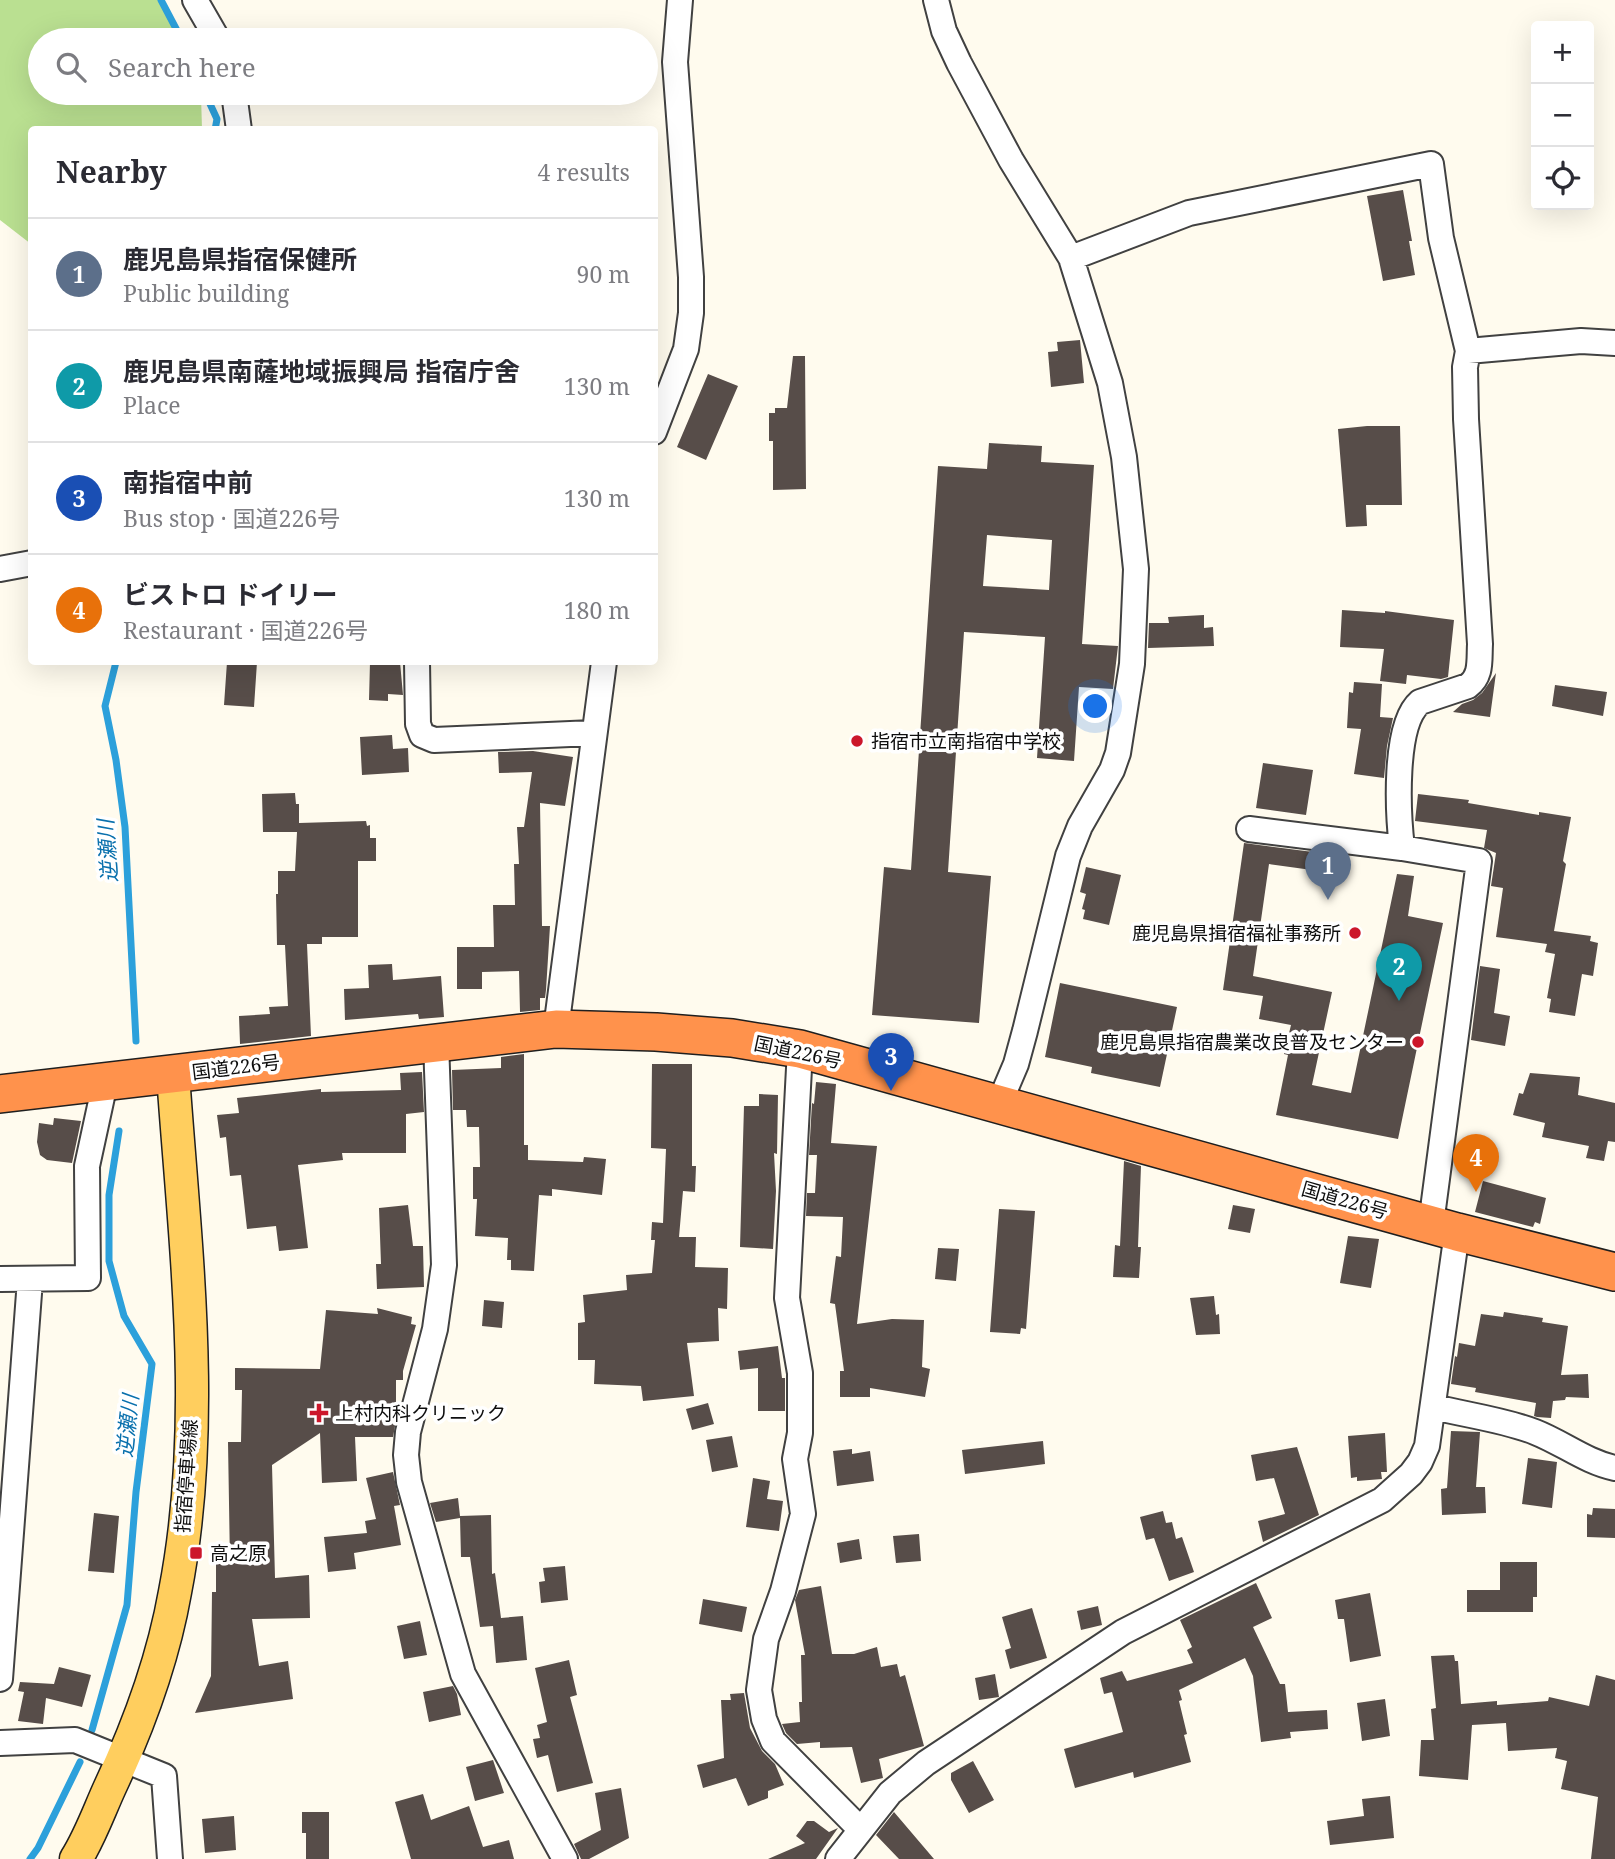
<!DOCTYPE html>
<meta charset="utf-8">
<style>
body{margin:0;font-family:"Noto Serif","Noto Sans JP",serif;background:#f2f2f3;color:#2b2b33}
.controls{position:absolute;right:21px;top:21px;display:grid;overflow:hidden;border-radius:7px;box-shadow:0 7px 28px #0002}
.controls button{width:63px;height:63px;display:grid;place-items:center;padding:0;border:0;border-bottom:2px solid #e1e1e2;background:#fff;color:#2b2b33;font:35px sans-serif}
.you{position:absolute;left:1096px;top:707px;width:24px;height:24px;margin:-18px;border:5px solid #fff;border-radius:50%;background:#1a73e8;box-shadow:0 0 0 10px #1a73e833}
.badge{display:grid;place-items:center;width:46px;height:46px;border-radius:50%;background:#cc172b;color:#fff;font-size:23px;font-weight:700}
.pin{position:absolute;translate:-50% -58px;filter:drop-shadow(0 2px 4px #0008)}
.pin::after{content:'';position:absolute;top:37px;width:24px;height:21px;background:inherit;clip-path:polygon(0 0,100% 0,50% 100%)}
.list{margin:0;padding:0;list-style:none}
h2{display:flex;justify-content:space-between;align-items:center;height:91px;margin:0;padding:0 28px;font-size:30px}
h2 small{font-size:23px;font-weight:400;color:#7c7c81}
.list li{display:grid;grid-template-columns:46px 1fr auto;gap:21px;align-items:center;box-sizing:border-box;height:112px;padding:0 28px;border-top:2px solid #e1e1e2}
.list b{display:block;font-size:26px;white-space:nowrap}
.list p{margin:0;font-size:23px;white-space:nowrap;color:#7c7c81}
.list em{font-size:23px;font-style:normal;color:#7c7c81}
.icon{flex:none;width:38px;height:38px;fill:none;stroke:currentColor;stroke-width:2;stroke-linecap:round;stroke-linejoin:round}
.map{position:relative;flex:none;width:1615px;height:1859px;overflow:hidden}
.search{position:absolute;background:#fff;box-shadow:0 7px 28px #0002;left:28px;top:28px;width:630px;height:77px;display:flex;align-items:center;gap:18px;box-sizing:border-box;padding:0 24px;border-radius:38px;color:#7c7c81;font-size:26px}
.panel{position:absolute;background:#fff;box-shadow:0 7px 28px #0002;left:28px;top:126px;width:630px;height:539px;border-radius:7px}
.map>svg:first-child{display:block}
</style>
<div class="map">
<svg width="1615" height="1859" viewBox="0 0 1615 1859">
<rect width="100%" height="100%" fill="#fffbee"/>
<path fill="#bae091" d="M 0,0 L 161,0 L 178,40 L 40,40 L 40,93 L 200,93 L 201,95 L 202,129 L 32,130 L 31,244 L 0,220 Z"/>
<g fill="none" stroke-linecap="round" stroke-linejoin="round">
<path stroke="#2ca0db" stroke-width="7" d="M 161,0 L 182,40
M 205,93 L 217,119 L 215,130
M 116,662 L 105,706 L 116,760 L 125,827 L 136,1041
M 92,1730 L 127,1605 L 136,1492 L 152,1364 L 124,1316 L 109,1261 L 109,1195 L 119,1131
M 30,1859 L 38,1848 L 80,1762"/>
</g>
<path fill="#574d49" fill-rule="evenodd" d="M 1403,190 L 1412,241 L 1409,241 L 1415,275 L 1383,281 L 1367,196 Z
M 1080,340 L 1084,383 L 1051,387 L 1048,352 L 1058,351 L 1057,342 Z
M 793,356 L 805,356 L 806,489 L 773,490 L 773,441 L 769,441 L 769,413 L 775,413 L 775,408 L 787,408 Z
M 708,374 L 738,386 L 706,460 L 677,447 Z
M 1367,426 L 1400,426 L 1402,505 L 1366,505 L 1367,526 L 1346,527 L 1338,429 Z
M 989,443 L 1042,446 L 1041,462 L 1094,465 L 1082,644 L 1118,646 L 1113,689 L 1079,687 L 1074,761 L 1037,758 L 1045,637 L 964,632 L 948,872 L 991,876 L 979,1023 L 872,1015 L 884,867 L 911,870 L 938,466 L 987,469 ZM 987,535 L 1052,540 L 1049,590 L 983,586 Z
M 1342,610 L 1385,613 L 1385,611 L 1454,620 L 1448,677 L 1441,679 L 1407,675 L 1406,684 L 1380,681 L 1384,649 L 1340,647 Z
M 1204,615 L 1204,628 L 1213,627 L 1214,646 L 1148,648 L 1149,623 L 1169,623 L 1168,617 Z
M 227,662 L 257,662 L 254,707 L 224,705 Z
M 370,662 L 400,662 L 403,695 L 388,694 L 388,701 L 369,700 Z
M 1496,673 L 1490,717 L 1453,712 L 1462,704 L 1473,700 L 1482,693 Z
M 1354,682 L 1382,684 L 1380,717 L 1393,718 L 1387,746 L 1384,778 L 1354,774 L 1361,729 L 1347,728 L 1349,692 L 1353,693 Z
M 1555,685 L 1607,692 L 1603,716 L 1552,706 Z
M 392,735 L 393,749 L 408,748 L 409,772 L 362,775 L 360,737 Z
M 533,751 L 573,757 L 565,806 L 540,803 L 542,926 L 550,926 L 546,990 L 545,998 L 540,998 L 540,1010 L 520,1012 L 519,971 L 482,972 L 482,989 L 457,989 L 457,947 L 494,947 L 493,905 L 515,905 L 514,864 L 519,864 L 517,827 L 524,827 L 532,772 L 499,773 L 498,752 Z
M 1263,763 L 1313,770 L 1306,815 L 1256,808 Z
M 295,793 L 296,804 L 299,804 L 299,823 L 366,821 L 367,826 L 370,825 L 370,838 L 376,838 L 376,861 L 358,861 L 358,937 L 322,937 L 322,944 L 307,944 L 311,1036 L 240,1044 L 239,1016 L 270,1014 L 269,1007 L 288,1006 L 285,945 L 277,945 L 276,894 L 278,894 L 278,871 L 295,871 L 297,832 L 263,832 L 262,794 Z
M 1418,794 L 1469,800 L 1468,803 L 1539,815 L 1539,812 L 1571,817 L 1563,861 L 1566,864 L 1554,931 L 1591,936 L 1590,941 L 1598,943 L 1593,976 L 1582,974 L 1575,1016 L 1549,1012 L 1551,999 L 1547,998 L 1555,954 L 1545,952 L 1547,944 L 1496,937 L 1503,888 L 1491,886 L 1496,853 L 1484,848 L 1487,830 L 1415,821 Z
M 1244,843 L 1344,856 L 1341,874 L 1269,864 L 1253,976 L 1332,992 L 1312,1085 L 1351,1093 L 1397,874 L 1414,876 L 1408,916 L 1443,923 L 1398,1139 L 1276,1115 L 1288,1055 L 1284,1054 L 1291,1025 L 1259,1019 L 1263,996 L 1223,990 Z
M 1086,867 L 1121,875 L 1109,925 L 1083,919 L 1085,910 L 1082,909 L 1086,894 L 1080,892 Z
M 392,964 L 393,980 L 441,976 L 444,1017 L 419,1019 L 418,1014 L 345,1020 L 344,989 L 369,988 L 368,965 Z
M 1480,966 L 1500,969 L 1494,1013 L 1510,1016 L 1505,1046 L 1471,1040 Z
M 1060,983 L 1177,1007 L 1160,1087 L 1091,1073 L 1092,1067 L 1045,1057 Z
M 524,1054 L 524,1145 L 528,1145 L 528,1160 L 583,1162 L 584,1157 L 606,1159 L 602,1195 L 552,1189 L 552,1196 L 539,1195 L 534,1271 L 511,1270 L 511,1260 L 507,1260 L 508,1238 L 475,1236 L 477,1199 L 473,1199 L 473,1167 L 480,1167 L 479,1127 L 467,1127 L 466,1110 L 453,1110 L 452,1070 L 501,1068 L 501,1057 Z
M 652,1064 L 692,1064 L 692,1166 L 696,1166 L 695,1192 L 683,1191 L 679,1237 L 696,1237 L 695,1267 L 728,1268 L 727,1309 L 718,1308 L 719,1341 L 687,1343 L 694,1396 L 643,1401 L 641,1386 L 594,1384 L 595,1360 L 578,1360 L 578,1323 L 585,1322 L 583,1295 L 627,1290 L 626,1275 L 652,1273 L 655,1240 L 651,1240 L 652,1222 L 663,1223 L 666,1149 L 651,1148 Z
M 422,1072 L 424,1112 L 406,1114 L 406,1153 L 342,1153 L 343,1160 L 298,1165 L 308,1248 L 279,1251 L 276,1226 L 247,1229 L 241,1175 L 230,1176 L 226,1137 L 220,1138 L 217,1115 L 239,1113 L 237,1098 L 321,1089 L 321,1092 L 401,1090 L 400,1073 Z
M 1530,1073 L 1580,1077 L 1578,1095 L 1615,1103 L 1615,1142 L 1608,1141 L 1604,1161 L 1586,1158 L 1589,1146 L 1542,1137 L 1545,1123 L 1513,1115 L 1519,1093 L 1523,1094 Z
M 816,1082 L 836,1084 L 831,1143 L 877,1146 L 857,1324 L 892,1319 L 924,1320 L 922,1367 L 930,1369 L 925,1397 L 870,1388 L 870,1397 L 840,1397 L 840,1371 L 844,1371 L 835,1304 L 830,1303 L 836,1256 L 841,1257 L 843,1217 L 806,1216 L 807,1193 L 815,1193 L 817,1155 L 809,1155 L 812,1103 L 814,1104 Z
M 759,1094 L 778,1095 L 777,1154 L 774,1153 L 776,1191 L 773,1249 L 740,1247 L 744,1106 L 759,1106 Z
M 54,1118 L 81,1121 L 72,1163 L 47,1160 L 40,1155 L 37,1142 L 39,1123 L 53,1125 Z
M 1124,1161 L 1141,1166 L 1138,1247 L 1141,1247 L 1139,1278 L 1113,1277 L 1115,1245 L 1120,1246 Z
M 1483,1181 L 1546,1198 L 1540,1224 L 1535,1222 L 1533,1227 L 1475,1212 Z
M 408,1205 L 413,1246 L 423,1246 L 424,1287 L 377,1289 L 376,1264 L 381,1264 L 379,1208 Z
M 1233,1205 L 1255,1209 L 1250,1233 L 1228,1229 Z
M 999,1209 L 1035,1211 L 1026,1329 L 1021,1328 L 1020,1334 L 990,1332 Z
M 1348,1236 L 1379,1239 L 1371,1288 L 1340,1283 Z
M 938,1248 L 959,1249 L 956,1281 L 935,1279 Z
M 1214,1296 L 1216,1315 L 1219,1314 L 1220,1334 L 1196,1335 L 1190,1298 Z
M 484,1300 L 504,1302 L 502,1328 L 482,1326 Z
M 377,1308 L 412,1317 L 411,1324 L 416,1325 L 403,1371 L 403,1380 L 396,1380 L 396,1421 L 393,1437 L 355,1437 L 357,1481 L 322,1483 L 320,1433 L 272,1465 L 275,1578 L 309,1575 L 310,1618 L 252,1619 L 259,1666 L 288,1661 L 293,1699 L 195,1713 L 211,1676 L 212,1592 L 216,1592 L 216,1564 L 230,1564 L 228,1442 L 241,1442 L 242,1390 L 235,1390 L 235,1368 L 320,1369 L 326,1310 L 378,1314 Z
M 1504,1312 L 1543,1318 L 1542,1322 L 1568,1326 L 1561,1375 L 1588,1374 L 1589,1398 L 1566,1397 L 1565,1400 L 1553,1401 L 1551,1418 L 1537,1417 L 1534,1416 L 1536,1403 L 1475,1392 L 1476,1388 L 1451,1384 L 1455,1356 L 1457,1357 L 1459,1343 L 1475,1346 L 1481,1314 L 1503,1317 Z
M 778,1346 L 782,1378 L 785,1378 L 785,1411 L 758,1411 L 758,1368 L 740,1370 L 738,1351 Z
M 708,1403 L 714,1424 L 692,1430 L 686,1409 Z
M 1451,1431 L 1480,1432 L 1476,1487 L 1485,1487 L 1486,1513 L 1442,1515 L 1441,1489 L 1447,1488 Z
M 1385,1433 L 1387,1472 L 1381,1472 L 1382,1479 L 1357,1481 L 1357,1477 L 1351,1478 L 1348,1436 Z
M 732,1436 L 738,1467 L 712,1472 L 706,1440 Z
M 1043,1441 L 1045,1464 L 965,1474 L 962,1450 Z
M 1297,1447 L 1319,1515 L 1263,1542 L 1258,1521 L 1285,1514 L 1274,1478 L 1256,1481 L 1251,1455 Z
M 852,1449 L 852,1454 L 870,1451 L 874,1481 L 837,1486 L 833,1451 Z
M 1528,1458 L 1557,1462 L 1552,1508 L 1522,1504 Z
M 393,1472 L 400,1505 L 394,1506 L 401,1545 L 354,1553 L 356,1569 L 328,1572 L 324,1537 L 367,1533 L 365,1521 L 376,1519 L 366,1478 Z
M 753,1478 L 770,1481 L 767,1499 L 783,1501 L 779,1531 L 746,1527 Z
M 458,1498 L 460,1516 L 491,1515 L 492,1574 L 495,1573 L 501,1618 L 523,1616 L 527,1660 L 496,1663 L 493,1626 L 480,1627 L 470,1557 L 461,1557 L 460,1518 L 436,1522 L 430,1503 Z
M 1593,1508 L 1615,1509 L 1615,1538 L 1587,1537 L 1587,1514 L 1592,1515 Z
M 1163,1511 L 1166,1523 L 1172,1522 L 1176,1539 L 1182,1537 L 1194,1572 L 1169,1581 L 1154,1538 L 1146,1540 L 1140,1517 Z
M 94,1513 L 119,1516 L 114,1573 L 88,1571 Z
M 919,1534 L 921,1561 L 896,1563 L 893,1536 Z
M 859,1539 L 862,1559 L 840,1563 L 837,1543 Z
M 1500,1562 L 1537,1562 L 1537,1597 L 1533,1597 L 1533,1612 L 1467,1612 L 1467,1590 L 1500,1590 Z
M 565,1566 L 568,1600 L 541,1603 L 539,1582 L 545,1581 L 543,1568 Z
M 1256,1583 L 1272,1618 L 1253,1627 L 1280,1684 L 1285,1684 L 1288,1712 L 1327,1710 L 1328,1729 L 1290,1732 L 1291,1738 L 1261,1742 L 1253,1676 L 1245,1658 L 1179,1690 L 1182,1700 L 1179,1701 L 1187,1734 L 1184,1735 L 1191,1762 L 1134,1778 L 1133,1772 L 1075,1788 L 1064,1749 L 1123,1732 L 1112,1692 L 1104,1694 L 1100,1678 L 1122,1671 L 1127,1681 L 1193,1663 L 1187,1650 L 1192,1647 L 1180,1620 Z
M 821,1586 L 832,1654 L 854,1654 L 877,1647 L 881,1667 L 897,1664 L 900,1677 L 905,1675 L 924,1746 L 879,1759 L 883,1778 L 861,1783 L 852,1747 L 820,1748 L 820,1742 L 797,1744 L 786,1733 L 782,1724 L 800,1722 L 799,1702 L 802,1702 L 801,1655 L 805,1655 L 795,1600 L 799,1590 Z
M 1370,1593 L 1381,1656 L 1350,1662 L 1344,1619 L 1338,1619 L 1335,1600 Z
M 703,1599 L 747,1607 L 742,1632 L 699,1624 Z
M 1098,1606 L 1102,1625 L 1081,1630 L 1077,1611 Z
M 1032,1608 L 1047,1658 L 1010,1669 L 1005,1650 L 1011,1648 L 1002,1617 Z
M 420,1621 L 427,1655 L 404,1659 L 397,1626 Z
M 1454,1655 L 1455,1661 L 1458,1661 L 1461,1704 L 1497,1701 L 1497,1705 L 1548,1701 L 1549,1697 L 1589,1706 L 1596,1675 L 1615,1680 L 1615,1859 L 1591,1859 L 1598,1797 L 1561,1789 L 1567,1761 L 1555,1758 L 1557,1748 L 1508,1751 L 1506,1723 L 1472,1725 L 1468,1780 L 1419,1776 L 1421,1740 L 1434,1740 L 1431,1709 L 1436,1708 L 1431,1656 Z
M 569,1660 L 577,1695 L 570,1697 L 593,1783 L 557,1792 L 548,1755 L 537,1758 L 533,1739 L 540,1738 L 537,1725 L 547,1722 L 535,1668 Z
M 59,1667 L 91,1675 L 82,1707 L 46,1698 L 43,1724 L 18,1721 L 24,1692 L 18,1691 L 20,1682 L 54,1684 Z
M 995,1674 L 999,1697 L 979,1700 L 975,1678 Z
M 453,1686 L 457,1694 L 461,1715 L 429,1722 L 423,1692 Z
M 744,1693 L 750,1728 L 762,1751 L 775,1764 L 784,1785 L 768,1791 L 768,1798 L 748,1806 L 736,1778 L 703,1788 L 697,1765 L 724,1758 L 721,1700 L 731,1700 L 730,1694 Z
M 1385,1699 L 1390,1736 L 1362,1741 L 1357,1703 Z
M 493,1760 L 504,1793 L 475,1801 L 466,1767 Z
M 973,1761 L 994,1800 L 969,1813 L 951,1780 L 951,1773 Z
M 621,1788 L 629,1838 L 589,1859 L 581,1859 L 574,1844 L 601,1830 L 595,1793 Z
M 423,1794 L 431,1820 L 469,1806 L 483,1847 L 509,1840 L 514,1859 L 411,1859 L 395,1802 Z
M 1390,1796 L 1394,1838 L 1330,1845 L 1327,1821 L 1364,1816 L 1362,1799 Z
M 302,1812 L 329,1812 L 329,1859 L 306,1859 L 306,1833 L 302,1833 Z
M 894,1812 L 934,1859 L 899,1859 L 876,1835 Z
M 234,1816 L 236,1850 L 205,1853 L 202,1819 Z
M 807,1821 L 814,1821 L 829,1832 L 838,1828 L 816,1859 L 768,1859 L 805,1843 L 796,1836 Z"/>
<g fill="none" stroke-linecap="round" stroke-linejoin="round">
<g stroke="#414141" stroke-width="28">
<path id="minor" d="M 195,0 L 218,40
M 936,0 L 944,31 L 959,63 L 1011,160 L 1071,258 L 1110,383 L 1124,457 L 1136,569 L 1132,664 L 1118,753 L 1112,770 L 1080,826 L 1068,856 L 1025,1031 L 1016,1064 L 999,1104
M 234,93 L 239,130
M 1071,258 L 1189,213 L 1431,164 L 1441,238 L 1468,351 L 1465,367 L 1466,419 L 1480,644 C 1479,660 1482,676 1468,686 L 1420,702 C 1393,725 1398,814 1402,848 L 1479,861 L 1431,1224
M 1468,351 L 1581,341 L 1615,343
M 654,432 L 686,349 L 691,313 L 691,277 L 675,62 L 680,0
M 0,569 L 32,563
M 417,662 L 418,724 L 422,735 L 434,740 L 593,733
M 1249,829 L 1402,848
M 556,1029 L 604,662
M 436,1042 L 444,1265 L 435,1329 L 408,1432 L 406,1455 L 409,1482 L 463,1674 L 565,1859
M 800,1049 L 787,1298 L 800,1373 L 800,1433 L 795,1459 L 803,1514 L 783,1591 L 766,1639 L 759,1690 L 764,1719 L 773,1741 L 860,1829
M 0,1279 L 88,1278 L 87,1166 L 105,1083
M 1434,1407 C 1466,1415 1505,1420 1535,1432 C 1563,1443 1586,1462 1615,1468
M 0,1679 L 30,1280
M 0,1743 L 75,1740 L 164,1776 L 170,1859
M 838,1859 L 890,1793 L 926,1763 L 1123,1632 L 1382,1500 L 1411,1474 L 1420,1462 L 1427,1446 L 1457,1232"/>
</g>
<g stroke="#1f1f1f" stroke-width="35">
<path id="major" d="M 76,1859 C 90,1837 99,1811 110,1787 C 139,1725 163,1660 175,1592 C 208,1423 185,1246 173,1075"/>
</g>
<g stroke="#1f1f1f" stroke-width="40">
<path id="highway" d="M 0,1094 L 556,1029 L 656,1032 L 732,1038 L 800,1049 L 1457,1232 L 1615,1272"/>
</g>
<use href="#minor" stroke="#fff" stroke-width="24"/>
<use href="#major" stroke="#ffce5e" stroke-width="32"/>
<use href="#highway" stroke="#ff924c" stroke-width="37"/>
</g>
<g fill="#cc172b" stroke="#fff" stroke-width="2.5">
<circle cx="857" cy="741" r="7"/>
<circle cx="1355" cy="933" r="7"/>
<circle cx="1418" cy="1042" r="7"/>
<path d="M315.5 1402.5h7v7h7v7h-7v7h-7v-7h-7v-7h7z"/>
<rect x="189" y="1546" width="14" height="14" rx="3.5"/>
</g>
<g text-anchor="middle" stroke-width="7" stroke-linejoin="round" paint-order="stroke">
<g font-size="19" fill="#0e0e0e" stroke="#fff" text-anchor="start">
<text x="871" y="748">指宿市立南指宿中学校</text>
<text x="1341" y="940" text-anchor="end">鹿児島県揖宿福祉事務所</text>
<text x="1404" y="1049" text-anchor="end">鹿児島県指宿農業改良普及センター</text>
<text x="335" y="1420">上村内科クリニック</text>
<text x="210" y="1560">高之原</text>
</g>
<g font-size="19" fill="#0e0e0e" stroke="#fff">
<text transform="translate(798 1052) rotate(12)" y="7">国道226号</text>
<text transform="translate(236 1067) rotate(-7)" y="7">国道226号</text>
<text transform="translate(1345 1200) rotate(16)" y="7">国道226号</text>
<text transform="translate(186 1476) rotate(-86)" y="7">指宿停車場線</text>
</g>
<g font-size="21" font-style="italic" fill="#0970ad" stroke="#fff">
<text transform="translate(108 851) rotate(-94)" y="7">逆瀬川</text>
<text transform="translate(128 1426) rotate(-84)" y="7">逆瀬川</text>
</g>
</g>
</svg>
<div class="controls">
<button>+</button>
<button>−</button>
<button><svg class="icon" aria-label="locate" viewBox="0 0 24 24"><circle cx="12" cy="12" r="6"/><path d="M12 2v4M12 18v4M2 12h4M18 12h4"/></svg></button>
</div>
<div class="you"></div>
<div class="pin badge" style="left:1328px;top:900px;background:#5c6f8a">1</div>
<div class="pin badge" style="left:1399px;top:1001px;background:#0f9aa8">2</div>
<div class="pin badge" style="left:891px;top:1091px;background:#1a4fb4">3</div>
<div class="pin badge" style="left:1476px;top:1192px;background:#e8710a">4</div>
<div class="search"><svg class="icon" aria-label="search" viewBox="0 0 24 24"><circle cx="10" cy="10" r="6"/><path d="M15 15l6 6"/></svg>Search here</div>
<section class="panel">
<h2>Nearby<small>4 results</small></h2>
<ul class="list">
<li><span class="badge" style="background:#5c6f8a">1</span><div><b>鹿児島県指宿保健所</b><p>Public building</p></div><em>90 m</em></li>
<li><span class="badge" style="background:#0f9aa8">2</span><div><b>鹿児島県南薩地域振興局 指宿庁舍</b><p>Place</p></div><em>130 m</em></li>
<li><span class="badge" style="background:#1a4fb4">3</span><div><b>南指宿中前</b><p>Bus stop · 国道226号</p></div><em>130 m</em></li>
<li><span class="badge" style="background:#e8710a">4</span><div><b>ビストロ ドイリー</b><p>Restaurant · 国道226号</p></div><em>180 m</em></li>
</ul>
</section>
</div>
